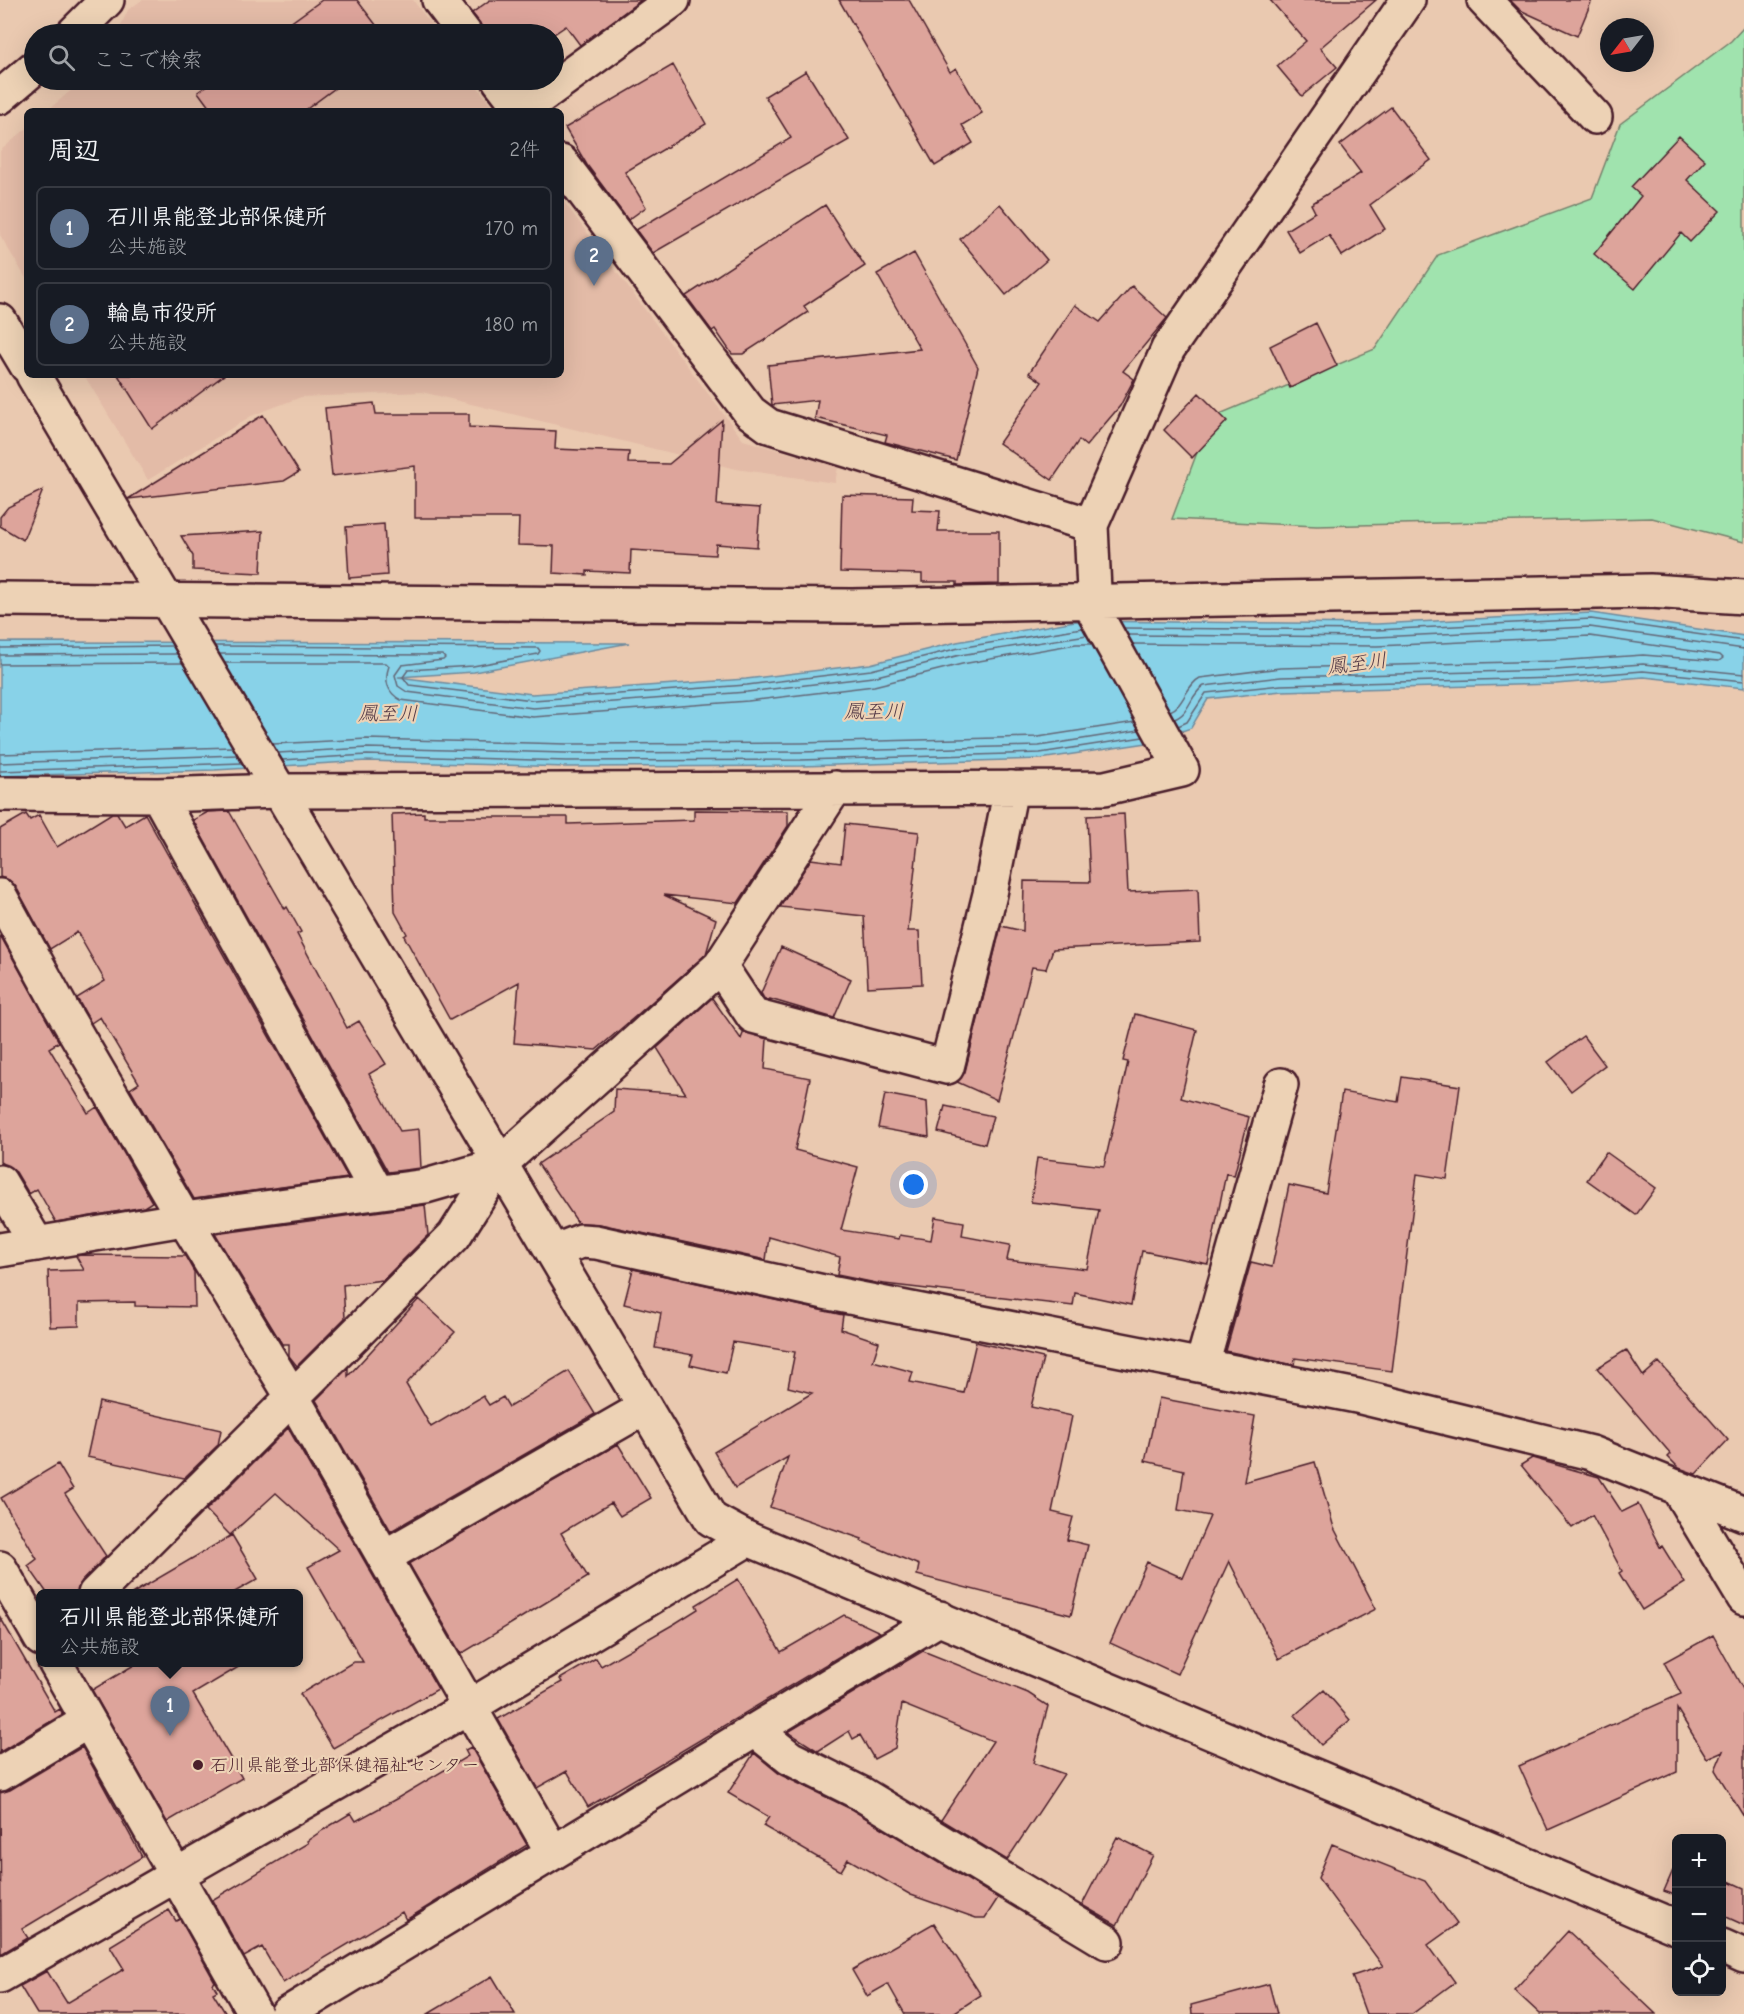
<!DOCTYPE html>
<html lang="ja">
<meta charset="utf-8">
<style>
body{margin:0;font-family:"Comic Neue","Klee One",sans-serif;background:#20242c;color:#f1f3f6}
.controls{position:absolute;right:18px;bottom:18px;display:grid;overflow:hidden;border-radius:9px;box-shadow:0 6px 24px #0002}
.controls button{width:54px;height:54px;display:grid;place-items:center;padding:0;border:0;border-bottom:2px solid #363941;background:#171b24;color:#f1f3f6;font:30px sans-serif}
.compass{position:absolute;left:1600px;top:18px;width:54px;height:54px;border-radius:50%;background:#171b24;box-shadow:0 6px 24px #0002;rotate:239deg}
.you{position:absolute;left:914px;top:1185px;width:21px;height:21px;margin:-15px;border:4px solid #fff;border-radius:50%;background:#1a73e8;box-shadow:0 0 0 9px #1a73e833}
.badge{display:grid;place-items:center;width:39px;height:39px;border-radius:50%;background:#a6949b;color:#fff;font-size:20px;font-weight:700}
.pin{position:absolute;translate:-50% -50px;filter:drop-shadow(0 2px 3px #0008)}
.pin::after{content:'';position:absolute;top:32px;width:21px;height:18px;background:inherit;clip-path:polygon(0 0,100% 0,50% 100%)}
.popup{position:absolute;left:36px;top:1589px;width:267px;height:78px;box-sizing:border-box;display:grid;place-content:center;border-radius:9px;background:#171b24;filter:drop-shadow(0 2px 4px #0005);font-size:20px;white-space:nowrap;color:#9ea1a6}
.popup b{font-size:22px;color:#f1f3f6}
.popup::after{content:'';position:absolute;left:50%;top:100%;margin-left:-12px;border:12px solid transparent;border-top-color:#171b24}
.list{margin:0;padding:0;list-style:none}
h2{display:flex;justify-content:space-between;align-items:center;height:78px;margin:0;padding:0 24px;font-size:26px}
h2 small{font-size:20px;font-weight:400;color:#9ea1a6}
.list li{display:grid;grid-template-columns:39px 1fr auto;gap:18px;align-items:center;box-sizing:border-box;height:84px;margin:0 12px 12px;padding:0 12px;border:2px solid #363941;border-radius:9px}
.list b{display:block;font-size:22px;white-space:nowrap}
.list p{margin:0;font-size:20px;white-space:nowrap;color:#9ea1a6}
.list em{font-size:20px;font-style:normal;color:#9ea1a6}
.icon{flex:none;width:33px;height:33px;fill:none;stroke:currentColor;stroke-width:2;stroke-linecap:round;stroke-linejoin:round}
.map{position:relative;flex:none;width:1744px;height:2014px;overflow:hidden}
.search{position:absolute;background:#171b24;box-shadow:0 6px 24px #0002;left:24px;top:24px;width:540px;height:66px;display:flex;align-items:center;gap:15px;box-sizing:border-box;padding:0 21px;border-radius:33px;color:#9ea1a6;font-size:22px}
.panel{position:absolute;background:#171b24;box-shadow:0 6px 24px #0002;left:24px;top:108px;width:540px;height:270px;border-radius:9px}
.map>svg:first-child{display:block}
</style>
<div class="map">
<svg width="1744" height="2014" viewBox="0 0 1744 2014">
<rect width="100%" height="100%" fill="#eac9b0"/>
<filter id="ink" filterUnits="userSpaceOnUse"><feTurbulence type="fractalNoise" baseFrequency=".0167" numOctaves="2"/><feDisplacementMap in="SourceGraphic" scale="12" xChannelSelector="R" yChannelSelector="G"/><feConvolveMatrix kernelMatrix="1 2 1 2 8 2 1 2 1" color-interpolation-filters="sRGB"/></filter>
<g filter="url(#ink)">
<path fill="#e3bba7" d="M 142,0 L 413,0 L 438,34 L 117,34 L 128,10 Z
M 83,80 L 472,80 L 496,111 L 47,111 Z
M 27,128 L 27,280 L 0,235 L 0,151 Z
M 561,198 L 743,440 L 838,467 L 835,483 L 736,469 L 422,392 L 301,397 L 251,416 L 148,480 L 84,375 L 561,375 Z"/>
<path fill="#a0e3ae" stroke="#75816c" stroke-width="1.5" d="M 1744,27 L 1744,542 L 1652,518 L 1317,526 L 1172,519 L 1210,418 L 1375,349 L 1438,255 L 1592,198 L 1620,124 L 1731,41 Z"/>
<path fill="#88d2e8" stroke="#6f8a9c" stroke-width="1.5" d="M 1591,613 L 1744,636 L 1744,688 L 1644,677 L 1556,684 L 1282,691 L 1208,699 L 1191,728 L 1147,743 L 1040,759 L 801,766 L 566,767 L 367,761 L 215,770 L 0,776 L 0,642 L 629,643 L 474,672 L 398,677 L 532,694 L 746,679 L 870,664 L 957,642 L 1075,621 L 1377,624 Z"/>
<g fill="none" stroke-linecap="round" stroke-linejoin="round">
<path stroke="#636777" stroke-width="1.5" d="M 1124,628 L 1377,630 L 1591,619 L 1744,641
M 1128,635 L 1377,637 L 1590,627 L 1744,649
M 1133,644 L 1377,646 L 1590,636 L 1720,655 L 1723,658 L 1719,661 L 1643,655 L 1555,661 L 1280,668 L 1200,678 C 1186,685 1184,706 1170,711
M 215,646 L 538,648 L 540,651 L 538,654 L 473,666 L 408,670 L 403,677 L 409,685 L 533,700 L 747,685 L 871,670 L 959,648 L 1082,628
M 0,648 L 173,646
M 219,654 L 442,655 L 445,658 L 443,660 L 402,665 L 395,675 L 398,686 L 407,692 L 533,708 L 747,692 L 873,677 L 960,655 L 1087,635
M 0,655 L 177,654
M 224,663 L 386,663 L 389,666 C 384,680 387,693 401,700 L 533,717 L 748,701 L 874,686 L 962,664 L 1076,644 L 1092,644
M 0,664 L 183,663
M 1174,719 C 1190,714 1190,694 1204,686 L 1281,677 L 1555,670 L 1643,664 L 1744,674
M 1178,726 L 1187,722 L 1206,693 L 1281,685 L 1556,678 L 1643,671 L 1744,681
M 273,744 L 367,739 L 567,744 L 801,743 L 1038,737 L 1135,722
M 278,753 L 367,748 L 566,753 L 801,752 L 1039,746 L 1139,730
M 0,754 L 232,747
M 282,760 L 367,755 L 566,761 L 801,760 L 1040,753 L 1143,737
M 0,763 L 238,755
M 0,771 L 242,763"/>
</g>
<path fill="#dda49b" stroke="#4a1f2b" stroke-width="1.5" d="M 322,0 L 357,0 L 383,34 L 275,34 Z
M 490,0 L 641,0 L 580,45 L 566,26 L 554,34 L 483,34 L 480,23 L 472,13 Z
M 839,0 L 909,0 L 950,72 L 956,68 L 982,113 L 962,125 L 973,143 L 935,166 Z
M 1270,0 L 1376,0 L 1320,48 L 1337,67 L 1302,96 L 1277,66 L 1306,41 Z
M 1510,0 L 1592,0 L 1577,36 L 1520,10 Z
M 673,65 L 706,124 L 625,172 L 646,207 L 628,220 L 587,165 L 565,128 Z
M 806,71 L 849,140 L 653,253 L 636,230 L 791,138 L 765,96 Z
M 215,80 L 346,80 L 304,111 L 212,111 L 198,92 Z
M 1391,107 L 1431,160 L 1370,205 L 1385,229 L 1342,256 L 1329,235 L 1300,253 L 1286,230 L 1315,212 L 1311,204 L 1361,173 L 1340,145 Z
M 1679,136 L 1705,160 L 1687,180 L 1720,211 L 1690,242 L 1681,233 L 1635,289 L 1594,254 L 1641,196 L 1631,187 Z
M 1000,204 L 1047,260 L 1006,295 L 960,239 Z
M 825,205 L 865,266 L 804,306 L 808,312 L 743,354 L 732,354 L 715,329 L 712,331 L 686,296 Z
M 914,253 L 978,367 L 956,460 L 885,442 L 887,435 L 815,418 L 818,400 L 772,405 L 768,365 L 920,349 L 877,274 Z
M 1132,286 L 1167,318 L 1123,371 L 1134,379 L 1120,406 L 1086,446 L 1079,440 L 1052,480 L 999,443 L 1042,382 L 1029,373 L 1075,305 L 1100,322 Z
M 1316,323 L 1337,366 L 1290,388 L 1270,346 Z
M 118,375 L 224,375 L 152,429 Z
M 1199,393 L 1227,421 L 1192,458 L 1164,430 Z
M 374,403 L 376,414 L 469,414 L 469,427 L 556,431 L 555,449 L 629,452 L 628,463 L 669,464 L 722,420 L 717,505 L 760,508 L 757,547 L 716,544 L 715,555 L 631,550 L 630,573 L 587,571 L 587,575 L 553,573 L 554,546 L 518,545 L 519,518 L 415,518 L 415,466 L 332,476 L 325,408 Z
M 263,415 L 299,472 L 284,481 L 128,499 Z
M 43,490 L 23,540 L 0,526 L 0,517 L 8,507 Z
M 842,495 L 913,497 L 912,510 L 940,511 L 938,531 L 999,531 L 999,584 L 957,585 L 957,582 L 922,582 L 922,574 L 840,572 Z
M 384,524 L 387,575 L 349,578 L 346,527 Z
M 263,531 L 261,573 L 193,570 L 193,556 L 181,536 Z
M 694,810 L 788,811 L 788,826 L 738,903 L 664,895 L 716,919 L 706,954 L 637,1015 L 596,1050 L 514,1043 L 519,982 L 450,1020 L 404,936 L 407,934 L 395,912 L 392,814 L 424,813 L 424,817 L 568,817 L 568,824 L 694,820 Z
M 229,811 L 285,909 L 287,907 L 301,932 L 297,934 L 347,1028 L 359,1021 L 386,1064 L 369,1074 L 400,1131 L 419,1129 L 421,1168 L 388,1172 L 193,820 L 208,812 Z
M 112,813 L 117,813 L 125,826 L 145,814 L 348,1178 L 194,1199 L 130,1089 L 139,1083 L 100,1017 L 91,1023 L 77,998 L 105,981 L 77,932 L 50,949 L 16,887 L 9,880 L 0,877 L 0,829 L 26,814 L 30,820 L 39,815 L 57,847 Z
M 1124,814 L 1128,892 L 1198,889 L 1200,942 L 1053,949 L 1046,969 L 1032,967 L 997,1100 L 957,1082 L 965,1072 L 1001,926 L 1023,931 L 1024,881 L 1090,882 L 1087,816 Z
M 845,824 L 919,832 L 908,931 L 919,931 L 922,984 L 868,987 L 864,916 L 780,907 L 811,859 L 841,863 Z
M 0,935 L 59,1042 L 49,1048 L 88,1113 L 97,1107 L 152,1202 L 144,1207 L 56,1222 L 37,1189 L 29,1194 L 16,1172 L 0,1162 Z
M 781,947 L 851,979 L 834,1018 L 770,999 L 770,1001 L 765,1000 L 761,993 Z
M 712,998 L 741,1039 L 744,1031 L 767,1039 L 765,1069 L 810,1078 L 795,1150 L 858,1167 L 841,1230 L 899,1239 L 900,1235 L 931,1240 L 935,1217 L 964,1222 L 962,1236 L 1010,1245 L 1007,1260 L 1087,1269 L 1099,1210 L 1031,1202 L 1037,1158 L 1104,1166 L 1128,1062 L 1123,1061 L 1135,1014 L 1197,1030 L 1181,1098 L 1249,1117 L 1234,1176 L 1226,1173 L 1208,1264 L 1142,1251 L 1131,1305 L 1075,1293 L 1073,1306 L 876,1283 L 837,1275 L 840,1257 L 769,1237 L 766,1260 L 600,1224 L 578,1223 L 538,1164 L 614,1112 L 615,1089 L 686,1094 L 657,1048 Z
M 1583,1036 L 1605,1065 L 1571,1091 L 1548,1062 Z
M 1402,1077 L 1460,1086 L 1447,1179 L 1417,1174 L 1392,1371 L 1295,1358 L 1294,1365 L 1226,1351 L 1251,1262 L 1272,1267 L 1289,1185 L 1326,1193 L 1342,1092 L 1398,1102 Z
M 885,1094 L 927,1102 L 929,1137 L 878,1128 Z
M 945,1106 L 993,1116 L 985,1144 L 938,1132 Z
M 1606,1152 L 1656,1188 L 1636,1215 L 1587,1180 Z
M 425,1205 L 428,1235 L 383,1280 L 343,1285 L 345,1318 L 297,1366 L 289,1356 L 289,1344 L 282,1344 L 215,1234 Z
M 81,1255 L 185,1256 L 194,1272 L 195,1307 L 135,1306 L 135,1302 L 79,1303 L 79,1326 L 50,1327 L 48,1271 L 84,1270 L 76,1256 Z
M 633,1269 L 843,1315 L 841,1329 L 879,1342 L 873,1361 L 913,1372 L 910,1382 L 964,1393 L 976,1342 L 1043,1358 L 1031,1407 L 1072,1416 L 1052,1512 L 1073,1517 L 1067,1540 L 1088,1545 L 1071,1615 L 917,1575 L 919,1565 L 861,1541 L 862,1539 L 770,1507 L 788,1457 L 735,1488 L 714,1452 L 812,1393 L 788,1387 L 795,1352 L 733,1342 L 726,1373 L 690,1365 L 693,1355 L 655,1348 L 661,1313 L 624,1304 Z
M 419,1299 L 455,1332 L 406,1384 L 431,1427 L 483,1396 L 489,1405 L 503,1397 L 509,1407 L 569,1371 L 595,1414 L 391,1531 L 316,1400 L 348,1368 L 348,1376 Z
M 1626,1350 L 1643,1376 L 1659,1362 L 1728,1440 L 1696,1474 L 1679,1468 L 1668,1457 L 1671,1454 L 1597,1368 Z
M 1159,1398 L 1255,1416 L 1244,1482 L 1315,1462 L 1334,1528 L 1376,1609 L 1279,1659 L 1229,1561 L 1177,1674 L 1110,1643 L 1147,1562 L 1183,1578 L 1210,1516 L 1178,1510 L 1184,1470 L 1145,1461 Z
M 99,1402 L 221,1430 L 218,1445 L 184,1478 L 87,1457 Z
M 288,1428 L 438,1689 L 333,1748 L 300,1694 L 353,1662 L 363,1662 L 308,1567 L 339,1550 L 276,1493 L 230,1535 L 206,1510 Z
M 618,1444 L 651,1498 L 620,1516 L 611,1503 L 561,1533 L 588,1577 L 461,1654 L 409,1564 Z
M 1532,1458 L 1599,1477 L 1622,1512 L 1638,1504 L 1660,1547 L 1662,1546 L 1685,1583 L 1642,1610 L 1619,1573 L 1622,1571 L 1592,1515 L 1572,1528 L 1521,1465 Z
M 58,1464 L 73,1489 L 65,1494 L 106,1556 L 82,1581 L 77,1593 L 47,1593 L 28,1566 L 37,1559 L 1,1498 Z
M 232,1535 L 258,1579 L 233,1593 L 133,1593 Z
M 738,1579 L 781,1652 L 844,1615 L 880,1632 L 588,1807 L 567,1771 L 537,1788 L 498,1719 L 562,1682 L 560,1679 L 596,1658 L 601,1666 L 674,1624 L 698,1609 L 696,1605 Z
M 0,1617 L 55,1712 L 60,1709 L 63,1714 L 0,1752 Z
M 1713,1635 L 1744,1691 L 1744,1817 L 1715,1770 L 1723,1751 L 1707,1758 L 1677,1709 L 1677,1772 L 1548,1830 L 1519,1766 L 1681,1694 L 1664,1662 Z
M 923,1651 L 1028,1693 L 1048,1706 L 1033,1763 L 1064,1774 L 1007,1860 L 941,1820 L 993,1741 L 902,1704 L 895,1748 L 874,1759 L 860,1735 L 853,1739 L 849,1731 L 818,1751 L 788,1732 Z
M 139,1662 L 247,1662 L 193,1694 L 242,1778 L 167,1822 L 92,1690 Z
M 1324,1690 L 1350,1720 L 1321,1745 L 1295,1715 Z
M 82,1747 L 142,1857 L 22,1929 L 28,1938 L 1,1954 L 0,1793 L 10,1790 Z
M 471,1747 L 527,1845 L 406,1920 L 402,1912 L 283,1983 L 262,1947 L 244,1957 L 212,1900 L 308,1843 L 307,1841 L 323,1830 L 351,1813 L 356,1821 L 396,1799 L 468,1756 L 465,1750 Z
M 754,1753 L 781,1775 L 851,1809 L 998,1898 L 985,1918 L 976,1918 L 911,1895 L 848,1859 L 841,1871 L 763,1826 L 769,1817 L 728,1793 Z
M 1117,1837 L 1153,1855 L 1117,1925 L 1082,1905 Z
M 1332,1844 L 1425,1881 L 1457,1924 L 1428,1945 L 1455,1982 L 1412,2014 L 1366,2014 L 1352,1976 L 1383,1966 L 1318,1878 Z
M 1677,1861 L 1677,1896 L 1664,1891 Z
M 1722,1878 L 1744,1888 L 1744,1925 L 1722,1915 Z
M 169,1910 L 176,1921 L 180,1919 L 215,1982 L 213,1984 L 217,1991 L 213,1993 L 226,2014 L 37,2014 L 20,1986 L 47,1971 L 67,2003 L 124,1969 L 110,1946 Z
M 934,1923 L 981,1995 L 952,2014 L 905,2014 L 888,1984 L 867,1996 L 852,1970 Z
M 1568,1931 L 1656,2014 L 1540,2014 L 1514,1990 Z
M 492,1976 L 515,2014 L 428,2014 Z
M 1269,1984 L 1277,2014 L 1192,2014 L 1191,2005 Z"/>
<g fill="none" stroke-linecap="round" stroke-linejoin="round">
<g stroke="#4a1f2b" stroke-width="38">
<path id="minor" d="M 1484,0 L 1595,117
M 522,110 L 673,0
M 0,599 L 852,606 L 1650,591 L 1744,597
M 0,794 L 158,795 L 280,791 L 1105,788 L 1182,770 L 1095,613 L 1091,525 L 1168,349 L 1408,0
M 158,795 L 376,1190
M 0,896 L 61,1008 L 184,1219 L 293,1398 L 553,1853
M 720,966 L 753,1016 L 947,1067 L 990,894 L 1011,788
M 0,1182 L 37,1244
M 0,1250 L 184,1219 L 426,1186 L 499,1165
M 553,1252 L 581,1241 L 596,1242 L 824,1292 L 1357,1396 L 1591,1453 L 1744,1514
M 1202,1365 L 1281,1085
M 1677,1487 L 1744,1598
M 384,1557 L 644,1408
M 0,1568 L 41,1639
M 95,1594 L 454,1236 L 499,1165 L 720,966 L 835,788
M 55,1662 L 255,2014
M 755,1730 L 790,1758 L 860,1793 L 1107,1942
M 0,1774 L 88,1721
M 0,1976 L 469,1707 L 748,1539
M 287,2014 L 940,1618"/>
</g>
<g stroke="#4a1f2b" stroke-width="38">
<path id="tertiary" d="M 439,0 L 465,34
M 73,34 L 107,0
M 499,80 L 523,111
M 0,97 L 34,68
M 561,162 L 750,412 L 769,426 L 1091,525
M 0,321 L 27,366
M 33,375 L 711,1519 L 748,1539 L 1676,1927
M 1722,1946 L 1744,1956"/>
</g>
<use href="#minor" stroke="#edd2b5" stroke-width="33"/>
<use href="#tertiary" stroke="#edd2b5" stroke-width="33"/>
</g>
</g>
<circle fill="#4a1f2b" stroke="#edd2b5" stroke-width="2" cx="198" cy="1765" r="6"/>
<g text-anchor="middle" stroke-width="4.5" stroke-linejoin="round" paint-order="stroke">
<g font-size="18" fill="#4a1f2b" stroke="#edd2b5" text-anchor="start">
<text x="210" y="1771">石川県能登北部保健福祉センター</text>
</g>
<g font-size="20" font-style="italic" fill="#533a47" stroke="#edd2b5">
<text transform="translate(1357 663) rotate(-7)" y="7">鳳至川</text>
<text x="874" y="718">鳳至川</text>
<text x="388" y="720">鳳至川</text>
</g>
</g>
</svg>
<div class="controls">
<button>+</button>
<button>−</button>
<button><svg class="icon" aria-label="locate" viewBox="0 0 24 24"><circle cx="12" cy="12" r="6"/><path d="M12 2v4M12 18v4M2 12h4M18 12h4"/></svg></button>
</div>
<svg class="compass" viewBox="-18 -18 36 36"><path d="M0-13l5 13h-10z" fill="#e53935"/><path d="M0 13l5-13h-10z" fill="#9ea1a6"/></svg>
<div class="you"></div>
<div class="pin badge" style="left:170px;top:1736px;background:#5c6f8a">1</div>
<div class="popup"><b>石川県能登北部保健所</b>公共施設</div>
<div class="pin badge" style="left:594px;top:286px;background:#5c6f8a">2</div>
<div class="search"><svg class="icon" aria-label="search" viewBox="0 0 24 24"><circle cx="10" cy="10" r="6"/><path d="M15 15l6 6"/></svg>ここで検索</div>
<section class="panel">
<h2>周辺<small>2件</small></h2>
<ul class="list">
<li><span class="badge" style="background:#5c6f8a">1</span><div><b>石川県能登北部保健所</b><p>公共施設</p></div><em>170 m</em></li>
<li><span class="badge" style="background:#5c6f8a">2</span><div><b>輪島市役所</b><p>公共施設</p></div><em>180 m</em></li>
</ul>
</section>
</div>
